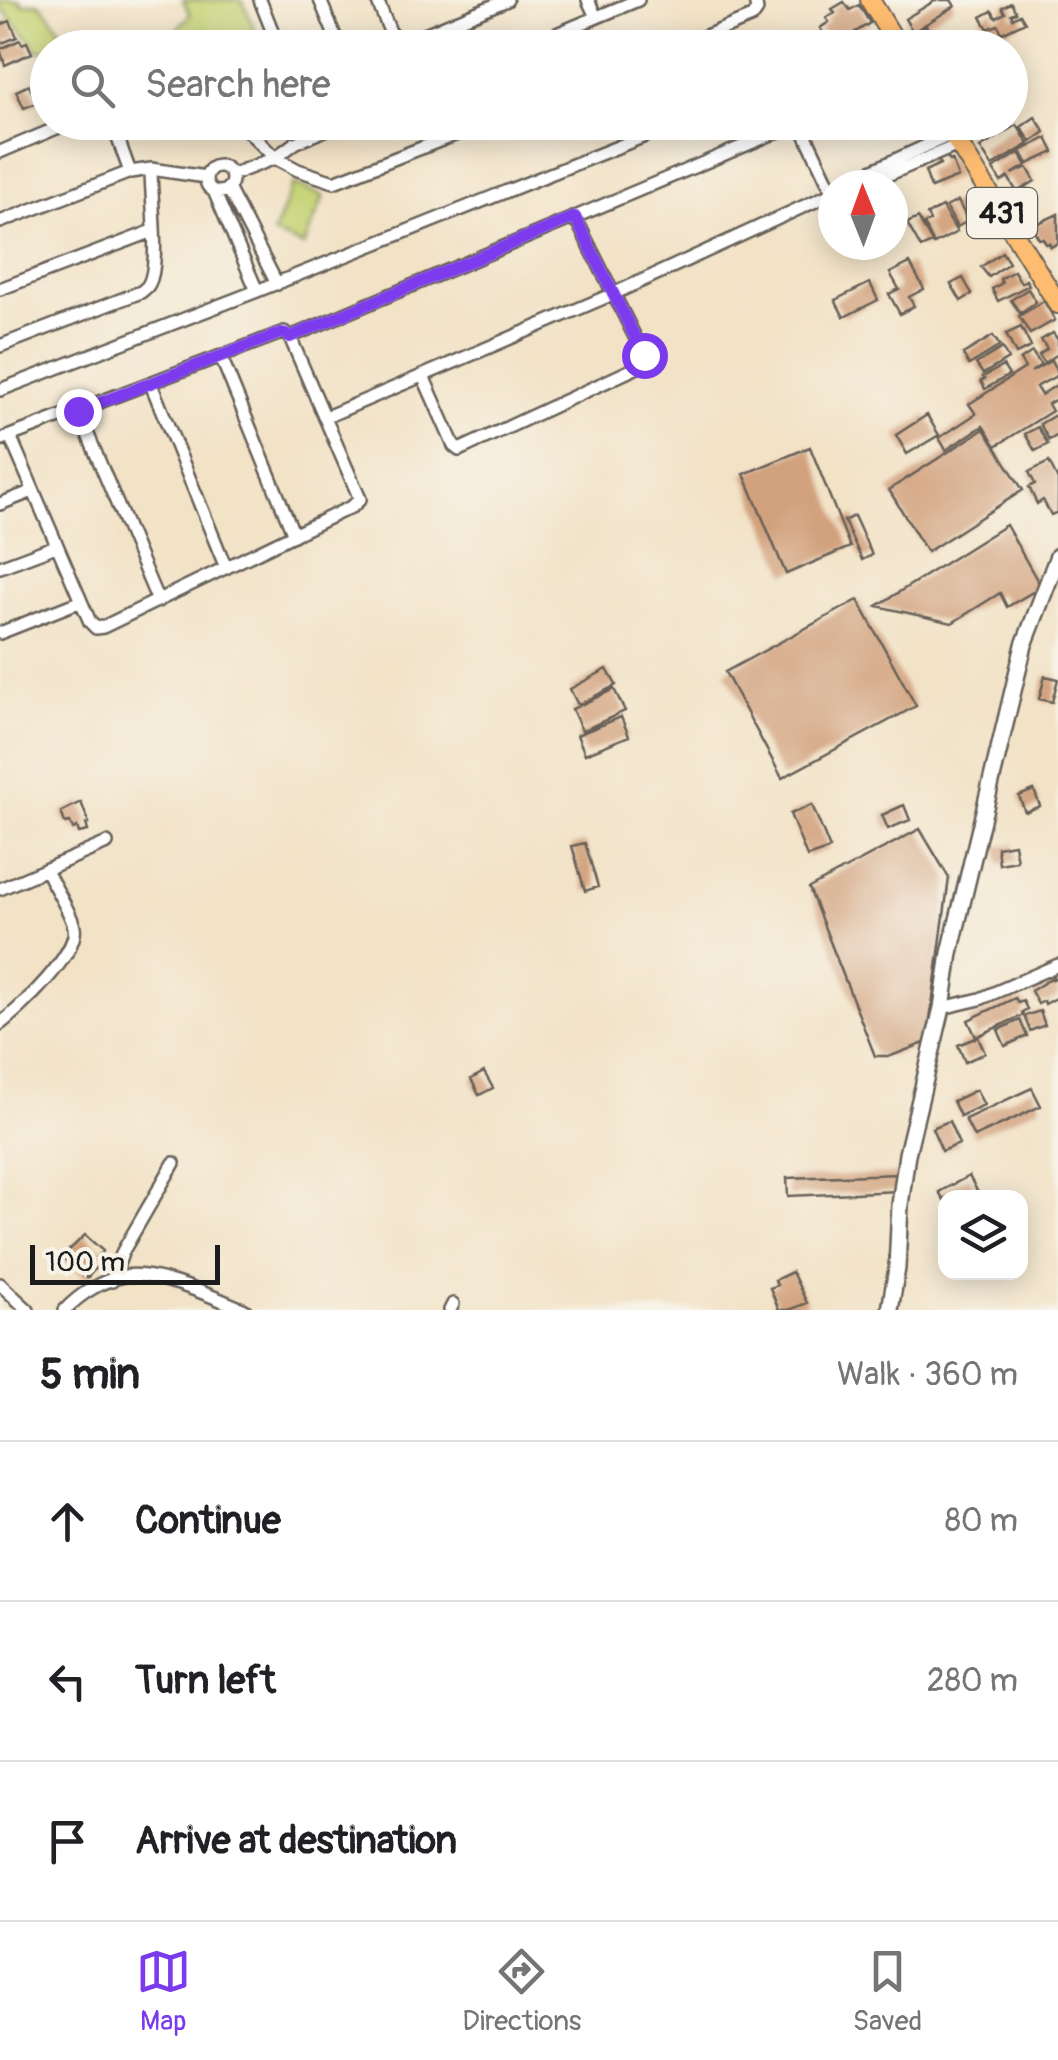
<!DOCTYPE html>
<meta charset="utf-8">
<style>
body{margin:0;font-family:Pangolin,sans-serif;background:#f2f2f2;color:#202124}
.controls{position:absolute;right:30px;bottom:30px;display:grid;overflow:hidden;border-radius:20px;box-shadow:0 5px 25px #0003}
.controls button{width:90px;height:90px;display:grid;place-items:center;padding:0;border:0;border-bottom:2px solid #e0e0e0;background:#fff;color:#202124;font:50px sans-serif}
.compass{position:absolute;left:818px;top:170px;width:90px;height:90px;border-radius:50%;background:#fff;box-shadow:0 5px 25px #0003;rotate:359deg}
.scale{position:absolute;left:30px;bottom:25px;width:190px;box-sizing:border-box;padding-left:10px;border:5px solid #1c1c1c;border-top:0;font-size:28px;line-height:35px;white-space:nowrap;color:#1c1c1c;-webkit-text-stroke:8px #f7f3e8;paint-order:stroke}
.stop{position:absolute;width:30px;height:30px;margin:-22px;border:8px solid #7c3aed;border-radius:50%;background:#fff}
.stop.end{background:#7c3aed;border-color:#fff;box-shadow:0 2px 10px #0008}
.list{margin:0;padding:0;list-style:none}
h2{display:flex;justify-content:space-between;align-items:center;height:130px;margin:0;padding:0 40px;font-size:42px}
h2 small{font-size:32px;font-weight:400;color:#757577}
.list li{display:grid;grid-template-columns:65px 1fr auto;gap:30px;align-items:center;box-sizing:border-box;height:160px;padding:0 40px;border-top:2px solid #e0e0e0}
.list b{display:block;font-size:38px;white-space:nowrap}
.list em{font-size:32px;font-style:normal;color:#757577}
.icon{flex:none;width:55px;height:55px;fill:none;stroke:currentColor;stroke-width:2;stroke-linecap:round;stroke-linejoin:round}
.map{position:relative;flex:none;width:1058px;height:1310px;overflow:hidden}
.search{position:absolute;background:#fff;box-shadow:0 5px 25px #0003;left:30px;right:30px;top:30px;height:110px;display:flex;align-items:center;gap:25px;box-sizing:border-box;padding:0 35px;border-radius:55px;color:#757577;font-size:38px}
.sheet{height:610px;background:#fff}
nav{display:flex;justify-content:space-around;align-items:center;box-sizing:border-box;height:140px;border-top:2px solid #e0e0e0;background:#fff;font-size:28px;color:#757577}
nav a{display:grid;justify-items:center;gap:5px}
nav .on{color:#7c3aed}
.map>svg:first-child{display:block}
</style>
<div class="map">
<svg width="1058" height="1310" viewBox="0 0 1058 1310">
<rect width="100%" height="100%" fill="#f7f3e8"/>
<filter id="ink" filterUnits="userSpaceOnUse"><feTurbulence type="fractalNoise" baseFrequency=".01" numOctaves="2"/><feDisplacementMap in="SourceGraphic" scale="20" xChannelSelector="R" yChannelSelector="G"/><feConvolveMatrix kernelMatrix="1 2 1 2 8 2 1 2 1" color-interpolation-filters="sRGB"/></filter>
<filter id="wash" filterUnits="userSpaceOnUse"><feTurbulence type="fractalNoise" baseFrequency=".0048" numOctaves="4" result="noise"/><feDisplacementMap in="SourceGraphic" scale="40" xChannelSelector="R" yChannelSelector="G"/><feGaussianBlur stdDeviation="2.25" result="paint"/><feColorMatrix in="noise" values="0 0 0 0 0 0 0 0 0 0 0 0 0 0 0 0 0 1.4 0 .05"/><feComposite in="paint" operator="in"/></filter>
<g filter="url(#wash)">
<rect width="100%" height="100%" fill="#f2e2c6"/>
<path fill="#c5d375" stroke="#707848" stroke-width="2.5" d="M 0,0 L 20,0 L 22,5 L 38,3 L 47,11 L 70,43 L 89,47 L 60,46 L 38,51 L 32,42 L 0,7 Z
M 183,0 L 242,0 L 262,47 L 163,47 L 168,38 L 190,15 Z
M 293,184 L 324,196 L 304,246 L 273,234 Z"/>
<g id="blocks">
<path fill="#d2a17d" d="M 936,0 L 951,0 L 955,6 L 913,32 L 905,19 Z
M 844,2 L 850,10 L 859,5 L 870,23 L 831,47 L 820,28 L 829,22 L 826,18 L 835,13 L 832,9 Z
M 1011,3 L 1016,12 L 1011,14 L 1013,18 L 1020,14 L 1025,22 L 1002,33 L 998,25 L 988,29 L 981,17 L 992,11 L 996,18 L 1005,13 L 1002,8 Z
M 10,21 L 17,37 L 0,44 L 0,25 Z
M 926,26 L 930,31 L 933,30 L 940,41 L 929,48 L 924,48 L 915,33 Z
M 20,40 L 22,44 L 27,42 L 32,53 L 5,65 L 0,49 Z
M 29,85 L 37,103 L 24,108 L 16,91 Z
M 1035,117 L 1045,132 L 1031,142 L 1021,127 Z
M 1017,125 L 1029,144 L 992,166 L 980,148 Z
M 1047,138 L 1054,152 L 1028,164 L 1021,151 Z
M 1019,153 L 1027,165 L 1012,174 L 1027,167 L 1035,181 L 1017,192 L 1008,177 L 1001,182 L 993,169 Z
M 947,155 L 949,161 L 952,160 L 958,177 L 931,188 L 925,171 L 940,164 L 938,159 Z
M 958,201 L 968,221 L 957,227 L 946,207 Z
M 942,207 L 957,232 L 934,244 L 924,224 L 930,221 L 927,215 Z
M 1058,214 L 1058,243 L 1051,247 L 1049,243 L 1046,244 L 1043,238 L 1039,239 L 1032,226 Z
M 918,218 L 932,243 L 921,248 L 907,223 Z
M 1002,252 L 1009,263 L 989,277 L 981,267 Z
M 910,263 L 924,289 L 909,297 L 914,306 L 900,314 L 889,294 L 899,289 L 890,273 Z
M 1014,271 L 1021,283 L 1026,280 L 1029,285 L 998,301 L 992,289 L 1002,283 L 1000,279 Z
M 963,278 L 972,294 L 961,301 L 951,284 Z
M 870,283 L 878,300 L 844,317 L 835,300 Z
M 1028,289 L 1036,302 L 1020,313 L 1011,300 Z
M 1044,301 L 1055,320 L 1030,334 L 1019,316 Z
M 1021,327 L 1031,347 L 1016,354 L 1006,334 Z
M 1053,333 L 1058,340 L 1058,354 L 1044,363 L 1039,355 L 1047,349 L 1041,340 Z
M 993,336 L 1000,346 L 969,365 L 963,354 Z
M 1002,348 L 1008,359 L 983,374 L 976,364 Z
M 1032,352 L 1041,365 L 1031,372 L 1052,360 L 1058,372 L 1058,375 L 1036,387 L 1041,395 L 1058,384 L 1058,398 L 1048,404 L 1052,411 L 996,446 L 983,426 L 946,450 L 939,438 L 976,414 L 969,404 L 1025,368 L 1020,360 Z
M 1003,366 L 1009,375 L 985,389 L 981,381 L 985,379 L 983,377 Z
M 1057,414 L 1058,435 L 1049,440 L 1040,424 Z
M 927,415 L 939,435 L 907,454 L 896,435 Z
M 1038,427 L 1048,444 L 1035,451 L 1025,434 Z
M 984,429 L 1023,490 L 927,552 L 889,490 Z
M 810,447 L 850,547 L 786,574 L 744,474 Z
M 1049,462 L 1058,480 L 1058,512 L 1051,515 L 1043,500 L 1037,504 L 1029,487 L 1035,484 L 1029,472 Z
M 854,516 L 872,555 L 862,560 L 844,521 Z
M 1006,525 L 1041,587 L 1007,607 L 1000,593 L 952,623 L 877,606 Z
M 858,600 L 916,706 L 782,778 L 725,672 Z
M 607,669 L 616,685 L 578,705 L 570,689 Z
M 1045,676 L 1058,679 L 1052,702 L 1039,699 Z
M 614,689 L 625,711 L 582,731 L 572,709 Z
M 621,717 L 629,736 L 585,754 L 577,735 Z
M 1034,790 L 1040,806 L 1025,812 L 1019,796 Z
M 81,802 L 89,823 L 86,824 L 88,831 L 79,833 L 77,827 L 73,829 L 70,822 L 65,823 L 61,812 Z
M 812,805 L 830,849 L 807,857 L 790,814 Z
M 904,805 L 910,820 L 888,829 L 882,815 Z
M 920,829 L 949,878 L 927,1042 L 891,1056 L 875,1056 L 809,888 Z
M 585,843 L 598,887 L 585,891 L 572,846 Z
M 1014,844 L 1017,861 L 999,864 L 997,847 Z
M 1053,977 L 1053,979 L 1058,977 L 1058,997 L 1045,1004 L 1044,1001 L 1038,1004 L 1031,991 Z
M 1015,998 L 1018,1003 L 1023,1001 L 1027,1009 L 1022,1012 L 1023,1015 L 976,1037 L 968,1020 Z
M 1040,1011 L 1045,1025 L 1030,1031 L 1024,1016 Z
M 1020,1020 L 1027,1036 L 1005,1046 L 998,1030 Z
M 978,1037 L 985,1053 L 965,1062 L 958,1045 Z
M 484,1072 L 493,1088 L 479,1095 L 471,1079 Z
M 1032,1088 L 1041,1106 L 974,1137 L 965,1119 Z
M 976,1090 L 984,1105 L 960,1116 L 953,1101 Z
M 949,1121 L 959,1144 L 942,1151 L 932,1128 Z
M 898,1174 L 899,1191 L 788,1196 L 787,1178 Z
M 969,1176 L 980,1196 L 946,1198 L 946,1203 L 939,1192 Z
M 85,1235 L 103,1251 L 96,1258 L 101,1262 L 87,1278 L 62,1257 Z
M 792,1272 L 807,1303 L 789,1310 L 779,1310 L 770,1288 L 777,1285 L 775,1280 Z"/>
</g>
</g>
<g filter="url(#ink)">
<use href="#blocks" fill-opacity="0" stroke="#676158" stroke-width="2.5"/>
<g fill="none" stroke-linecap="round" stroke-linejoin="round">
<g stroke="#676158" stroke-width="16">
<path id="minor" d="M 260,0 L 279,48
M 320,0 L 340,48
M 377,0 L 396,46
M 588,0 L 596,17
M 391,48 L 507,0
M 523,48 L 638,0
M 677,48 L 752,17 L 757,10 L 755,0
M 873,48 L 894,39
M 112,122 L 130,172
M 239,122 L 275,158 L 298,170 L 334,182 L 488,122
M 0,152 L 71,122
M206 179a13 13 0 1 1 26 0a13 13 0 1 1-26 0Z
M 231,175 L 275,158 L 295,143 L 343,122
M 848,185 L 858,177 L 952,134
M 864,185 L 958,145
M 228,188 L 277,284
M 214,191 L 257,291
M 0,222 L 130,172 L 151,169 L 206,177
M 0,289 L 153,231
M 290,337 L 796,124 L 801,125 L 833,193
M 0,346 L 141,292 C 147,287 148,287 151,279 C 159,254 151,198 151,169
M 221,357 L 294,535
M 423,376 L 454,446 L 459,450 L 642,365 L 645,361 L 644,355 L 575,217
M 151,384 L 226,568
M 0,390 L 257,291 L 680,122
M 78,411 L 158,601
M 326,417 L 613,294 L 833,193
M 0,440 L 10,436 L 284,332 L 290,337 L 360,499 L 353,506 L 103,627 L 96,628 L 90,622 L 10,436
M 0,504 L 33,491
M 0,567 L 56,546
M 0,633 L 81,601
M 0,889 L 107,843
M 942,1008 L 980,999 L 1058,965
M 0,1024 C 20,1009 80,952 74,927 C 71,912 53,885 46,870
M 112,1281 L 123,1251 L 174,1163
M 0,1284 L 28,1310
M 65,1310 C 79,1295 103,1279 125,1276 C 156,1270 215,1298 245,1310
M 450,1310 L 453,1304"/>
</g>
<g stroke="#676158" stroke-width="20">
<path id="tertiary" d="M 890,1310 L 897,1268 L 900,1205 L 907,1154 L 942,1008 L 950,953 L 1024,645 L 1058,556"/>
</g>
<g stroke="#676158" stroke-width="22">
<path id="primary" d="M 870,0 L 899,48
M 945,122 L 1058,304"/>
</g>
<use href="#minor" stroke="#fff" stroke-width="11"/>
<use href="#tertiary" stroke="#fff" stroke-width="15"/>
<use href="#primary" stroke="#febc70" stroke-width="18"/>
</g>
</g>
<g fill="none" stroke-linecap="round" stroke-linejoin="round" filter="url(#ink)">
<path stroke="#7c3aed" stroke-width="12" d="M 78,411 L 281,333 L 286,334 L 290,337 L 575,217 L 644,355"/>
</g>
<g text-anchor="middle" stroke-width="8" stroke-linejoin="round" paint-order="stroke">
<rect fill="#f7f3e8" stroke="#5e5c59" stroke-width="2.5" x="967" y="188" width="70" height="50" rx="8"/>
<g font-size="30" font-weight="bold" fill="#1c1c1c">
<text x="1002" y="223">431</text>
</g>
</g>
</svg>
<div class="controls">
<button><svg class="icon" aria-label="layers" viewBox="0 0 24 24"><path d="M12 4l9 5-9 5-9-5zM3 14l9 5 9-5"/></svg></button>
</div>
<svg class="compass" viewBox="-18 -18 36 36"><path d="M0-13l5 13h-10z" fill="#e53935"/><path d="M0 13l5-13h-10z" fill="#757577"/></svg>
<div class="scale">100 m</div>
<div class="stop" style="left:644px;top:355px"></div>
<div class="stop end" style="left:78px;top:411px"></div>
<div class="search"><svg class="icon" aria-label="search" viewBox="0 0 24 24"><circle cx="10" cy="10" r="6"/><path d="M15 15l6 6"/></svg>Search here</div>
</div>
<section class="sheet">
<h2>5 min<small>Walk · 360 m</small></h2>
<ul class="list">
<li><svg class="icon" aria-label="ahead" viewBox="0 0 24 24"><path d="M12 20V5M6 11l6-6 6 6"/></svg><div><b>Continue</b></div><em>80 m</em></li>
<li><svg class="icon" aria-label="left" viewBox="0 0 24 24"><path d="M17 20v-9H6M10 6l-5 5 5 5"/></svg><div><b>Turn left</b></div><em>280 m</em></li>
<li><svg class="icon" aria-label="arrive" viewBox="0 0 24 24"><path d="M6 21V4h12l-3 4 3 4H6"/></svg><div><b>Arrive at destination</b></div></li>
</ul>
</section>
<nav>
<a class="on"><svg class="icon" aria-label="map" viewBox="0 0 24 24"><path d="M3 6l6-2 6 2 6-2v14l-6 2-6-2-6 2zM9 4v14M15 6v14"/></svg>Map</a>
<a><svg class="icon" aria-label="directions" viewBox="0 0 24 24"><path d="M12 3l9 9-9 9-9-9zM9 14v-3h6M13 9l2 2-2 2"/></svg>Directions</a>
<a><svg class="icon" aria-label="saved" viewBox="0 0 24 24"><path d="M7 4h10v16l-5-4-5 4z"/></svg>Saved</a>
</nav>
